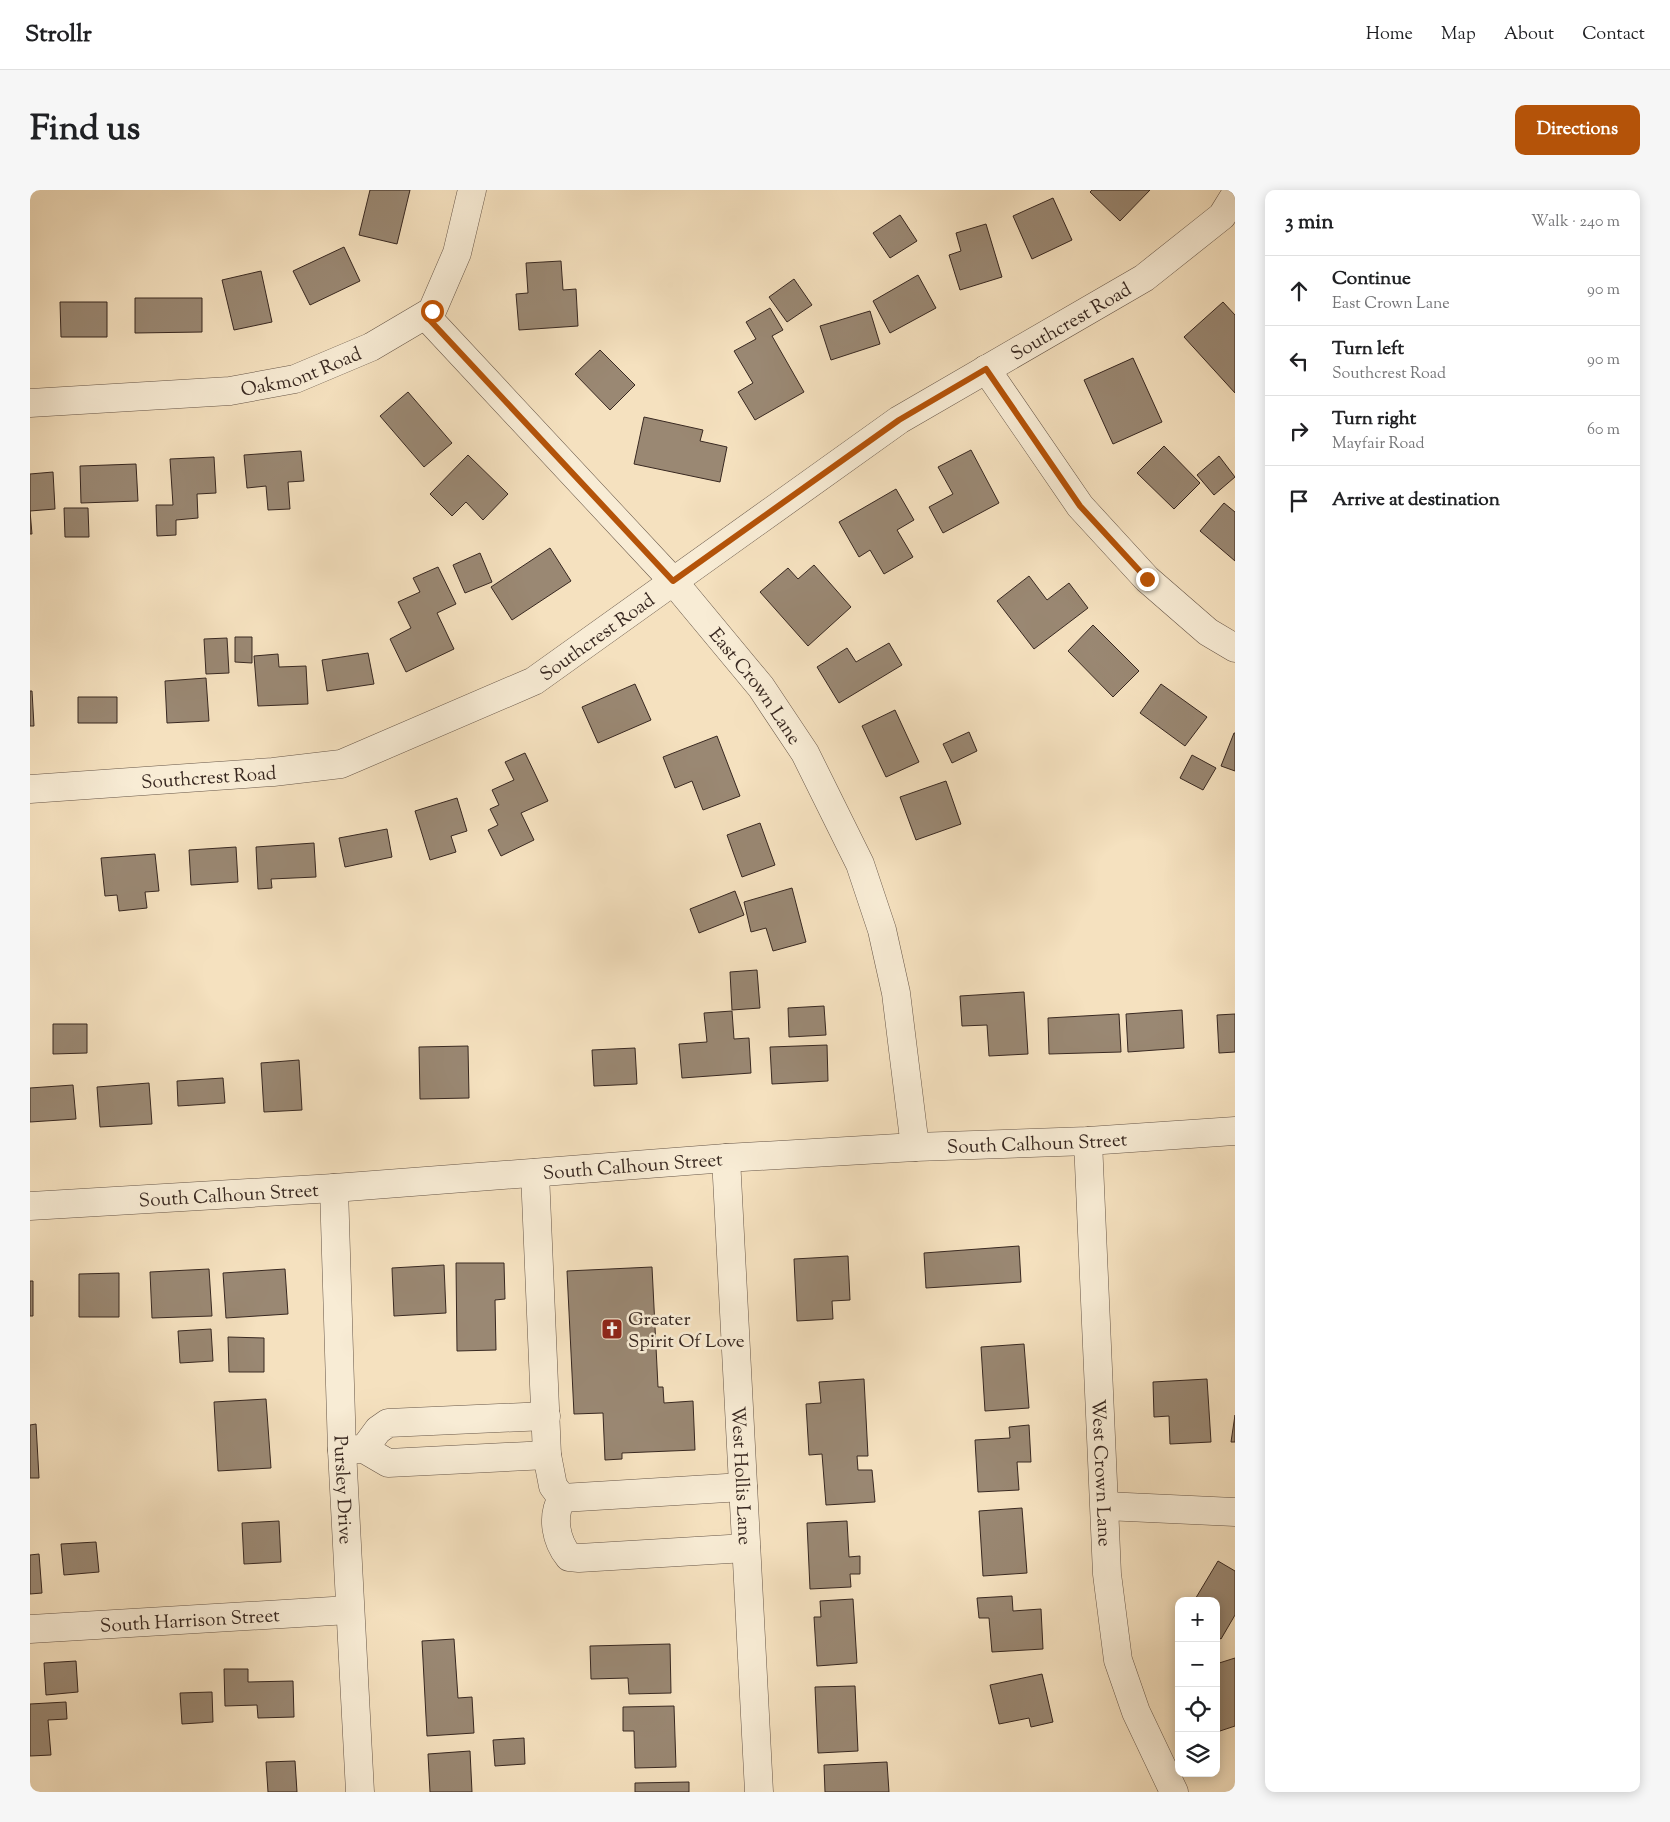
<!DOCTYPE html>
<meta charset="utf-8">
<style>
body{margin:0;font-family:"Sorts Mill Goudy",serif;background:#f6f6f6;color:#202124}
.controls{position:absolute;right:15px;bottom:15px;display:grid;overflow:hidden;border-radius:10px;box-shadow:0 2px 12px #0003}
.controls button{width:45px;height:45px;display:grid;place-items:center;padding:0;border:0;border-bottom:1px solid #e0e0e0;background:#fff;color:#202124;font:25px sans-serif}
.stop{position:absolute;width:15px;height:15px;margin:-11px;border:4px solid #b45309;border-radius:50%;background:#fff}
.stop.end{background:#b45309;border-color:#fff;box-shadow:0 1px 5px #0008}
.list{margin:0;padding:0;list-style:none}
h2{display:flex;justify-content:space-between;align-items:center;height:65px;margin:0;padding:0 20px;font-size:21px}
h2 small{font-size:16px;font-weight:400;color:#757577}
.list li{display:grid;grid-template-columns:32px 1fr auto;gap:15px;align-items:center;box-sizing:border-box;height:70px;padding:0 20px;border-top:1px solid #e0e0e0}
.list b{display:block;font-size:19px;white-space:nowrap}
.list p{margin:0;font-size:16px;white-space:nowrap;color:#757577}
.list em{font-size:16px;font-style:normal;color:#757577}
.icon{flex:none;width:28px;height:28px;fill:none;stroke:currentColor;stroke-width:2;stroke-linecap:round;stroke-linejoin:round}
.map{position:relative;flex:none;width:1205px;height:1602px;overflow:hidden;border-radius:10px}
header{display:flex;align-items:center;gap:30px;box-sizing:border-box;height:70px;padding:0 25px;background:#fff;border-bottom:1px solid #e0e0e0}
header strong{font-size:24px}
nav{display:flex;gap:28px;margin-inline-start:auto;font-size:18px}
.intro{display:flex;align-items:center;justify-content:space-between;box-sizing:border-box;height:120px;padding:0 30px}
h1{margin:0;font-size:35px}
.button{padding:12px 22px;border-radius:10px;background:#b45309;color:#fff;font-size:18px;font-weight:700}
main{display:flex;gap:30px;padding:0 30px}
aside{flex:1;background:#fff;border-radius:10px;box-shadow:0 2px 12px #0003}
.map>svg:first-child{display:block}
</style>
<header>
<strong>Strollr</strong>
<nav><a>Home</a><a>Map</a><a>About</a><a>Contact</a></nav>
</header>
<div class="intro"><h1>Find us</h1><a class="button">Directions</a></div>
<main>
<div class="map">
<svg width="1205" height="1602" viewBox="0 0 1205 1602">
<rect width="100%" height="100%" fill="#f5e1bf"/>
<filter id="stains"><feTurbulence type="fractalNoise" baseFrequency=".004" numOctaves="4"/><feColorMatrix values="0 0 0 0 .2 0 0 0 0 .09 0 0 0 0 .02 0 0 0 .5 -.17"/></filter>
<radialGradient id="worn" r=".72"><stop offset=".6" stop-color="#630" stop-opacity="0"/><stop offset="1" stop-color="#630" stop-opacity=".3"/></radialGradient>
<path fill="#9a8873" stroke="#382821" d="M 340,0 L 380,0 L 367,54 L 329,45 Z
M 1062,0 L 1120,0 L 1090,31 L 1060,2 Z
M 1023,8 L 1042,50 L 1002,69 L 983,26 Z
M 870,25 L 887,51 L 860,68 L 843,43 Z
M 956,34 L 972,87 L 930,100 L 919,65 L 931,61 L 926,43 Z
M 314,57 L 330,91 L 280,115 L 263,81 Z
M 531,71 L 533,100 L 546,99 L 548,136 L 489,140 L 486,104 L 498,103 L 496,73 Z
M 231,81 L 242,132 L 204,140 L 192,90 Z
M 888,85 L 906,118 L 860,143 L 843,111 Z
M 764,89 L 782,115 L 757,132 L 739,107 Z
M 105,108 L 172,108 L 172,142 L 105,143 Z
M 30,112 L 77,112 L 77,147 L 31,147 Z
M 1193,112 L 1205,125 L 1205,203 L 1154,147 Z
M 740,118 L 753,140 L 742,146 L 774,202 L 725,230 L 708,202 L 723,193 L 704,161 L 726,149 L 716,132 Z
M 840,121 L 850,154 L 801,170 L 790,136 Z
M 570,160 L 605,195 L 580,220 L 545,184 Z
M 1103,168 L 1132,232 L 1083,254 L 1054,190 Z
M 378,202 L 422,253 L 394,277 L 350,226 Z
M 614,227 L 673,240 L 670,251 L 697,257 L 690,292 L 604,274 Z
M 1134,256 L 1170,293 L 1144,319 L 1107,283 Z
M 941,260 L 969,313 L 913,343 L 899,317 L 923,304 L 908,277 Z
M 271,261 L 274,291 L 258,292 L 260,319 L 238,320 L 236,296 L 217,298 L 214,265 Z
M 438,265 L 478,304 L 453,330 L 436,312 L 422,326 L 400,304 Z
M 1189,266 L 1205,287 L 1184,305 L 1167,285 Z
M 184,267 L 186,303 L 167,304 L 168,328 L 146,330 L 146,345 L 127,346 L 126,315 L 143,315 L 140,269 Z
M 106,274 L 108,311 L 51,313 L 50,276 Z
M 23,282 L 25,319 L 0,321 L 2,344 L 0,344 L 0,284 Z
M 866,299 L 884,330 L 867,340 L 883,367 L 854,384 L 840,360 L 829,367 L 809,332 Z
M 1194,313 L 1205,322 L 1205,371 L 1170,341 Z
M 34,318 L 58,318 L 59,347 L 35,347 Z
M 520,358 L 541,391 L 482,430 L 461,397 Z
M 450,363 L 462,392 L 435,403 L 423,375 Z
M 784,375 L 821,417 L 778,456 L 730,402 L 758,378 L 768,389 Z
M 408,377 L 426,414 L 407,423 L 424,459 L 376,482 L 360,449 L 381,438 L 368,412 L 390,402 L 383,388 Z
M 999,386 L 1017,410 L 1039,393 L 1058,418 L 1004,459 L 967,411 Z
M 1063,435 L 1109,481 L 1083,507 L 1038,461 Z
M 205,447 L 222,447 L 222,473 L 205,472 Z
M 197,448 L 199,483 L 176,484 L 174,449 Z
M 859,453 L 872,475 L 809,513 L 787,477 L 817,458 L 826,472 Z
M 338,463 L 344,494 L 297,501 L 292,470 Z
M 248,464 L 249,477 L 276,476 L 278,514 L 228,516 L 224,466 Z
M 176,488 L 179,531 L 137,533 L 135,491 Z
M 605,494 L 621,530 L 568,553 L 552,517 Z
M 1131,494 L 1177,527 L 1155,556 L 1110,523 Z
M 0,501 L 2,501 L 4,536 L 0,536 Z
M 48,507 L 87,507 L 87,533 L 48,533 Z
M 865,520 L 889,572 L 856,587 L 832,536 Z
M 939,542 L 947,561 L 922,573 L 913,554 Z
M 1204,543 L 1205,543 L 1205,581 L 1191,576 Z
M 687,546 L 710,606 L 673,620 L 662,591 L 645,598 L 633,567 Z
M 495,563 L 518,611 L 491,623 L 504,650 L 471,666 L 458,640 L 468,635 L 460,619 L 469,615 L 462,600 L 484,590 L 475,572 Z
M 1162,565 L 1186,578 L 1173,600 L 1150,588 Z
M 916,591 L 931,634 L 886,650 L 870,607 Z
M 427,608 L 437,641 L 421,646 L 426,662 L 400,670 L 385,621 Z
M 730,633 L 745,675 L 712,687 L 697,645 Z
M 357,639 L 362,667 L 315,677 L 309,648 Z
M 284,653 L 286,687 L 241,689 L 242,698 L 228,699 L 226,657 Z
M 206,657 L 208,692 L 161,695 L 159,660 Z
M 125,664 L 129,701 L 115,702 L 117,718 L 89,721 L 87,705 L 75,706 L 71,668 Z
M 762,698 L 776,752 L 743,761 L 736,738 L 721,742 L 714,712 Z
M 705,701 L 714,725 L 669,743 L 660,719 Z
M 727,780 L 730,818 L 702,820 L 700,782 Z
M 994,802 L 998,864 L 959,866 L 957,835 L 932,836 L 930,806 Z
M 794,816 L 796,845 L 759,847 L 758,818 Z
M 1152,820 L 1154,858 L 1098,862 L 1096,824 Z
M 702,821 L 704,849 L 719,848 L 721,883 L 652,888 L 649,854 L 677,852 L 674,823 Z
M 1089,824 L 1091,862 L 1019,864 L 1018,828 Z
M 1205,824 L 1205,862 L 1189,863 L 1187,825 Z
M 23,834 L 57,834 L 57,863 L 23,864 Z
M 797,855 L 798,891 L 742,894 L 740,857 Z
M 438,856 L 439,908 L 390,909 L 389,857 Z
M 605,858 L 607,894 L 564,896 L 562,860 Z
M 269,870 L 272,920 L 234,922 L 231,873 Z
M 193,888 L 195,913 L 148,916 L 147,891 Z
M 119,893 L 122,934 L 70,937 L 67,897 Z
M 43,895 L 46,929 L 0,932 L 0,898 Z
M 989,1056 L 991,1092 L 896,1098 L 894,1063 Z
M 818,1066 L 820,1110 L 802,1111 L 803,1129 L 767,1131 L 764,1069 Z
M 426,1073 L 474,1073 L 475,1109 L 465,1110 L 466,1160 L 427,1161 Z
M 414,1075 L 416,1123 L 364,1126 L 362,1078 Z
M 622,1077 L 628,1197 L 633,1197 L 634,1213 L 663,1211 L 665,1260 L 592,1263 L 592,1269 L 575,1270 L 573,1223 L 544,1224 L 537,1081 Z
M 179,1079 L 182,1126 L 122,1128 L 120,1082 Z
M 255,1079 L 258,1124 L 196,1128 L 193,1083 Z
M 89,1083 L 89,1127 L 49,1127 L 49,1084 Z
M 0,1091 L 3,1091 L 3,1126 L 0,1126 Z
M 181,1139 L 183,1171 L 150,1173 L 148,1141 Z
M 198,1147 L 234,1148 L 234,1182 L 199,1182 Z
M 994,1154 L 999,1218 L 955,1221 L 951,1157 Z
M 834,1189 L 838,1266 L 827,1266 L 828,1280 L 842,1280 L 845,1312 L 796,1315 L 792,1264 L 779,1265 L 776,1214 L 791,1213 L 789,1192 Z
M 1177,1189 L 1181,1252 L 1140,1254 L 1139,1226 L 1124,1227 L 1123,1192 Z
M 236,1209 L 241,1278 L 188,1281 L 184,1212 Z
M 1205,1225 L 1205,1252 L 1201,1252 Z
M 6,1234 L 9,1288 L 0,1288 L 0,1235 Z
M 999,1235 L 1001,1272 L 987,1272 L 989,1300 L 948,1302 L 945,1250 L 980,1248 L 979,1237 Z
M 992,1318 L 997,1383 L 953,1386 L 949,1321 Z
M 249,1331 L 251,1372 L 214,1374 L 212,1333 Z
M 817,1331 L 819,1367 L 830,1366 L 830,1384 L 820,1384 L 821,1397 L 780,1399 L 777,1333 Z
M 66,1352 L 69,1382 L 34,1385 L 31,1354 Z
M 9,1364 L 12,1403 L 0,1404 L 0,1365 Z
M 1188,1371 L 1205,1381 L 1205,1425 L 1191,1449 L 1186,1446 L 1186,1411 L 1164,1411 Z
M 982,1406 L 983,1421 L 1011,1419 L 1013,1459 L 962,1462 L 959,1428 L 949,1428 L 947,1408 Z
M 823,1409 L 827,1473 L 787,1476 L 784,1427 L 791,1427 L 790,1411 Z
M 424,1449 L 428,1508 L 442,1507 L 444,1543 L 397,1546 L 392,1451 Z
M 640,1454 L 641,1503 L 599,1504 L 598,1488 L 561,1489 L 560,1456 Z
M 1205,1468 L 1205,1536 L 1187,1542 L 1186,1474 Z
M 46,1471 L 48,1502 L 16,1505 L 14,1473 Z
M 194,1479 L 218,1479 L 218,1492 L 263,1491 L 264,1527 L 228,1528 L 227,1515 L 195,1516 Z
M 1012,1484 L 1023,1532 L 1001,1537 L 999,1528 L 969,1534 L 960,1495 Z
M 825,1496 L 828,1561 L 788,1563 L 785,1497 Z
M 182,1502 L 183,1532 L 152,1534 L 150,1503 Z
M 36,1512 L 37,1529 L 18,1530 L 21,1565 L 0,1566 L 0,1514 Z
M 644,1516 L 646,1577 L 605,1578 L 604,1541 L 593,1541 L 593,1517 Z
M 494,1548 L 495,1574 L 465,1576 L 463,1550 Z
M 440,1561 L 442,1602 L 400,1602 L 398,1564 Z
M 265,1571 L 267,1602 L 238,1602 L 236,1572 Z
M 857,1572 L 859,1602 L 795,1602 L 794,1575 Z
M 659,1592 L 659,1602 L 605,1602 L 605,1593 Z"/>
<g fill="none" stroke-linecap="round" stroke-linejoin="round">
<g stroke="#675648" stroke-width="29">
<g id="minor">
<path id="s1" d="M 396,126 L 643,391 L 731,497 L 775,563 L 830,674 L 852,740 L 866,803 L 885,957"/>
<path d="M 956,179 L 1050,316 L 1117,389 L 1178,442 L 1205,458"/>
<path id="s2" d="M 0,213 L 200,201 L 265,189 L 341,157 L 402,121 L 427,63 L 442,0"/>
<path id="s3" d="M 0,599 L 243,582 L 311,574 L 504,491 L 869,230 L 1114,88 L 1192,26 L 1205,5"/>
<path id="s4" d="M 1058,951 L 1077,1384 L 1088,1470 L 1106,1522 L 1144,1602"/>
<path id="s5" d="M 696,968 L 729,1602"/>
<path d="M 505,983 L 517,1265 L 523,1296 L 532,1308"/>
<path id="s6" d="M 304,998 L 312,1260 L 330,1602"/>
<path id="s7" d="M 0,1016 L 304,998 L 696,968 L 885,957 L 1058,951 L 1205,941"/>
<path d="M 334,1259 L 348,1240 L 358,1233 L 516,1226"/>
<path d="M 312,1260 L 334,1259 L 358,1273 L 517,1265"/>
<path d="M 532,1308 C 521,1327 526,1351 539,1367 L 549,1368 L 716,1358"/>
<path d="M 532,1308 L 713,1297"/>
<path d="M 1075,1316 L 1205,1322"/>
<path id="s8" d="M 0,1439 L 319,1420"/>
</g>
</g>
<use href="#minor" stroke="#f8ecd5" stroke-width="28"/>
</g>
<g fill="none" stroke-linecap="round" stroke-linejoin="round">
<path stroke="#b45309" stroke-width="6" d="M 402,121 L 396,126 L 643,391 L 869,230 L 956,179 L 1050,316 L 1117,389"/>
</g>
<defs>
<g id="church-square" transform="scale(1.125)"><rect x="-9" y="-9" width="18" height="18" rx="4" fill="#8f2418" stroke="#f8ecd5"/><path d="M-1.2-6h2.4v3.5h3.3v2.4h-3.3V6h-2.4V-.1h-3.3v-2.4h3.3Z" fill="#fff"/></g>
</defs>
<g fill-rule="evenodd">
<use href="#church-square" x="582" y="1139"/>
</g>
<g text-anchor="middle" stroke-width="5" stroke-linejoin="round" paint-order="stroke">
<g font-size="19" fill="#382821" stroke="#f8ecd5">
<text dy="7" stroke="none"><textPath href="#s3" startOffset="1169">Southcrest Road</textPath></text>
<text dy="7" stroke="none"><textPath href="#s2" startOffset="274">Oakmont Road</textPath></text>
<text dy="7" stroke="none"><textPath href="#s3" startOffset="599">Southcrest Road</textPath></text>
<text dy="7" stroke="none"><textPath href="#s1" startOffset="496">East Crown Lane</textPath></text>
<text dy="7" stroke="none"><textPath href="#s3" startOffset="179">Southcrest Road</textPath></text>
<text dy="7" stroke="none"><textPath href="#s7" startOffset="1009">South Calhoun Street</textPath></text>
<text dy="7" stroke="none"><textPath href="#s7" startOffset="604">South Calhoun Street</textPath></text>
<text dy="7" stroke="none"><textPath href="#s7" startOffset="199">South Calhoun Street</textPath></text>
<text dy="7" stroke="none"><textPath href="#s4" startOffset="332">West Crown Lane</textPath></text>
<text dy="7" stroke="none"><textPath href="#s5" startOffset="318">West Hollis Lane</textPath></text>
<text dy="7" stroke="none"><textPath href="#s6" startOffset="302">Pursley Drive</textPath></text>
<text dy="7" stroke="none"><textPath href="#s8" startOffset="160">South Harrison Street</textPath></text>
</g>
<g font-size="19" fill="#382821" stroke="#f8ecd5" text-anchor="start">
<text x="598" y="1135">Greater<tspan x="598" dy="22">Spirit Of Love</tspan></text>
</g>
</g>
<rect width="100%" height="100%" filter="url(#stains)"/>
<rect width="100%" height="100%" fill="url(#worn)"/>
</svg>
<div class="controls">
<button>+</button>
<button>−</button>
<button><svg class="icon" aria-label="locate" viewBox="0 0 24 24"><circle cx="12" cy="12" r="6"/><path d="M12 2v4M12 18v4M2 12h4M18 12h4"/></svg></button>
<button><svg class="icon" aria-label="layers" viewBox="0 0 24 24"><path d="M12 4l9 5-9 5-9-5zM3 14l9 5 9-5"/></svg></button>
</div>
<div class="stop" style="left:402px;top:121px"></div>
<div class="stop end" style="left:1117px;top:389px"></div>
</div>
<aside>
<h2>3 min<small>Walk · 240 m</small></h2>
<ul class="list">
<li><svg class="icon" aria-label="ahead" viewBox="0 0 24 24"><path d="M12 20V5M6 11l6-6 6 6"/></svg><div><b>Continue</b><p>East Crown Lane</p></div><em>90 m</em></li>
<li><svg class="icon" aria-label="left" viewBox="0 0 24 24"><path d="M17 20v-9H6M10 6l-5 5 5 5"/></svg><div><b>Turn left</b><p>Southcrest Road</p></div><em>90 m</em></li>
<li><svg class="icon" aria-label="right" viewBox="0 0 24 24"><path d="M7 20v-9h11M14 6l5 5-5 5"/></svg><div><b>Turn right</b><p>Mayfair Road</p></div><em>60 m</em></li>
<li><svg class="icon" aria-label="arrive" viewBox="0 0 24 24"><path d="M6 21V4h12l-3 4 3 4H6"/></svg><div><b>Arrive at destination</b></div></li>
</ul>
</aside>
</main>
